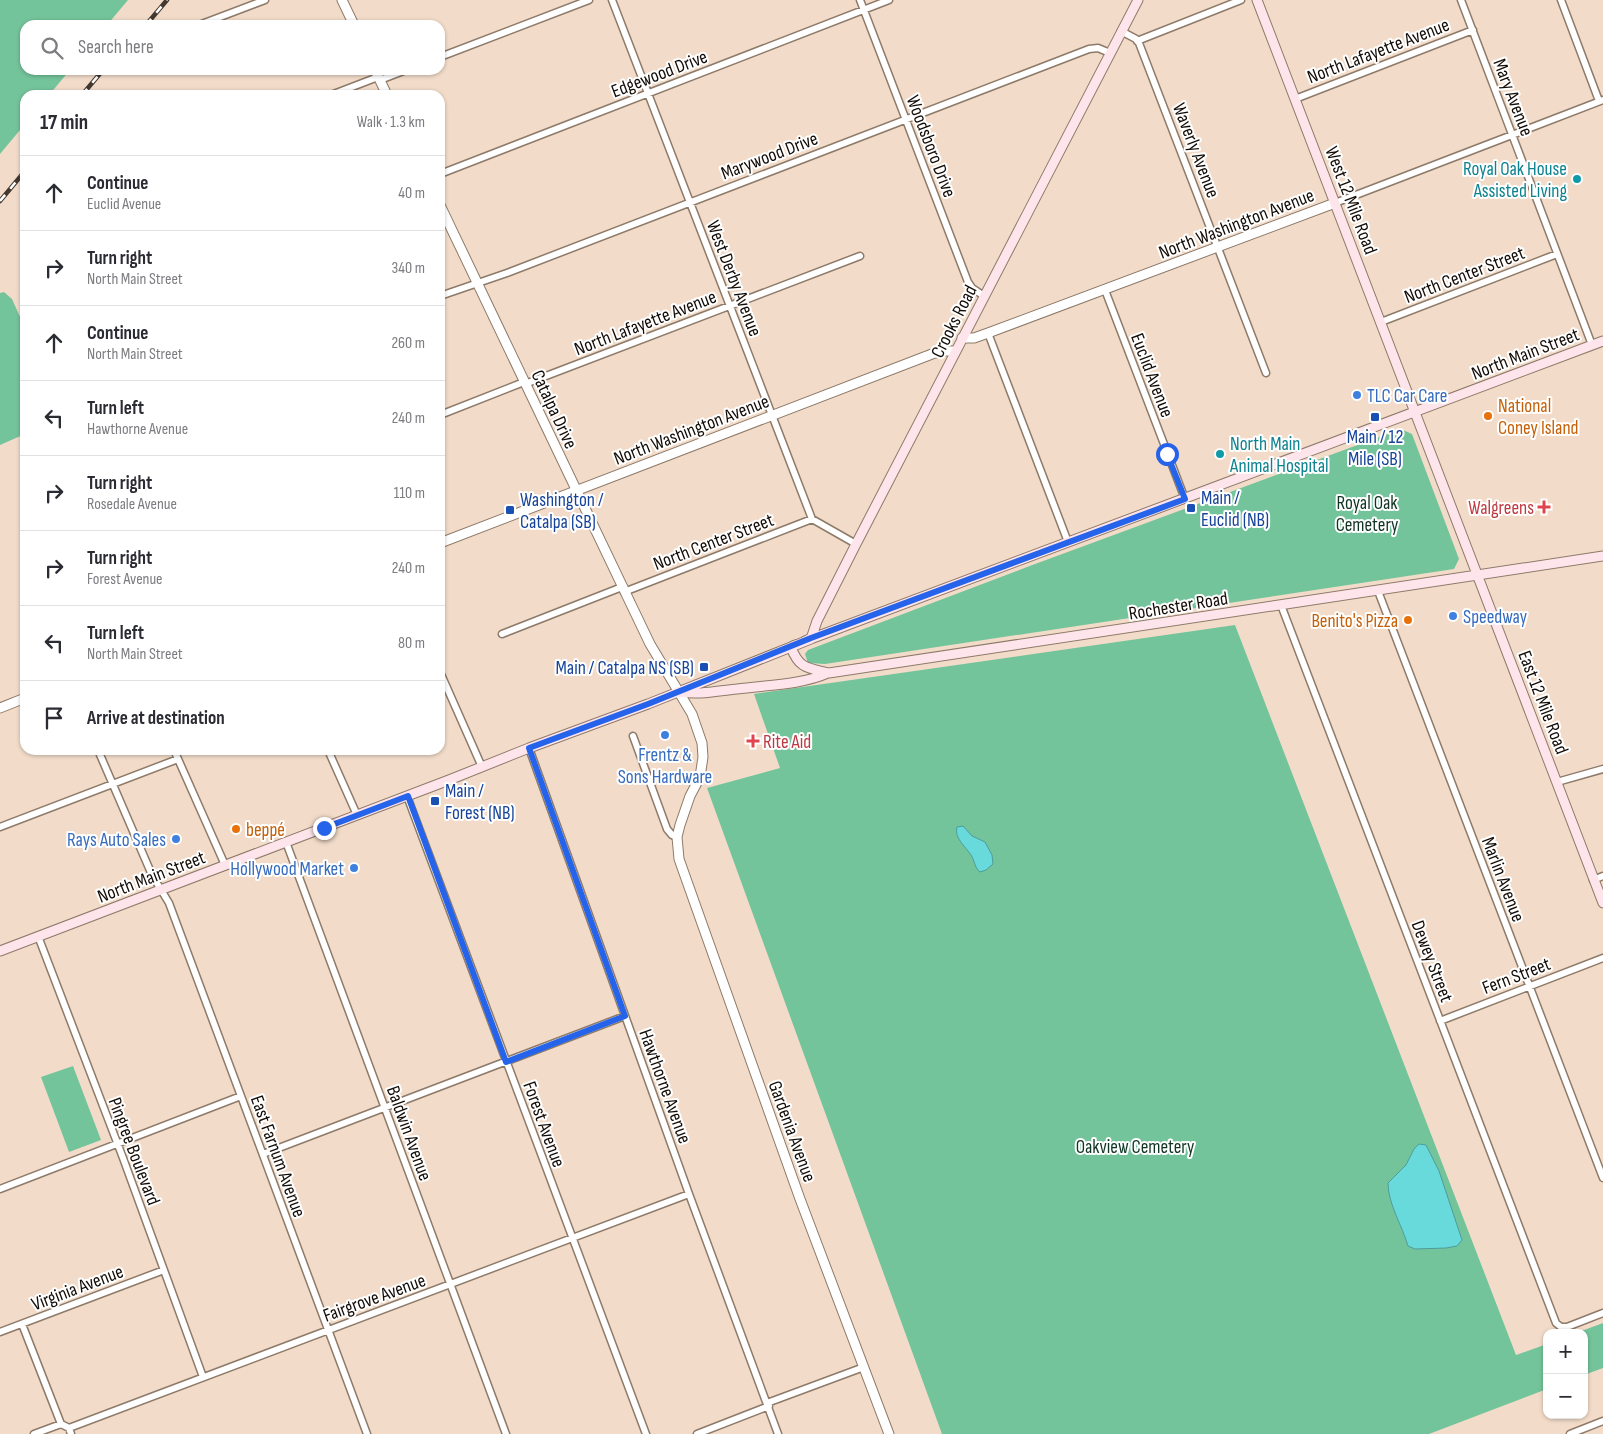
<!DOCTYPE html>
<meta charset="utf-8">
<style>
body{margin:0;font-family:"Sofia Sans Condensed",sans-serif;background:#f2f2f3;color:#2b2b33}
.controls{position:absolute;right:15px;bottom:15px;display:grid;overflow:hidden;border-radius:10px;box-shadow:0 1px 4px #0004}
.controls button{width:45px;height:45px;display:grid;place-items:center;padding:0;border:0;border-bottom:1px solid #e1e1e2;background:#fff;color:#2b2b33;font:25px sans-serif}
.stop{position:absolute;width:15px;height:15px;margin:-11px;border:4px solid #2563eb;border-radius:50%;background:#fff}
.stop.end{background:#2563eb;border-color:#fff;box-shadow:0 1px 5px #0008}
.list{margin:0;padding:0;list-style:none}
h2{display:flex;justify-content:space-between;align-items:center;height:65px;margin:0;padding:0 20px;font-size:21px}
h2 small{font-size:16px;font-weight:400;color:#7c7c81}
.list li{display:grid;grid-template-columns:32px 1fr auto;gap:15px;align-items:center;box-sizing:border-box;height:75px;padding:0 20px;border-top:1px solid #e1e1e2}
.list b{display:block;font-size:19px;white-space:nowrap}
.list p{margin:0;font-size:16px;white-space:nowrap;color:#7c7c81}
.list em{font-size:16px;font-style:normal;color:#7c7c81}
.icon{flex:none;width:28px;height:28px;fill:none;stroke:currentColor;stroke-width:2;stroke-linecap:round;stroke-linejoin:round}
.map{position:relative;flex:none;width:1603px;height:1434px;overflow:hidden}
.search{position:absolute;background:#fff;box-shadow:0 1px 4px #0004;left:20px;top:20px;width:425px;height:55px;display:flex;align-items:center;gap:12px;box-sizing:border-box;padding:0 18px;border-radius:15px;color:#7c7c81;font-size:19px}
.panel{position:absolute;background:#fff;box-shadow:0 1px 4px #0004;left:20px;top:90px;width:425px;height:665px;border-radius:15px}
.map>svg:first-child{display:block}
</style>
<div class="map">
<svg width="1603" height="1434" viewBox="0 0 1603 1434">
<rect width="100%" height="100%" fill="#f2dcc9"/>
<path fill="#74c49b" d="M 0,0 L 128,0 L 107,25 L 25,25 L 25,70 L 70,70 L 49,95 L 25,95 L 25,124 L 0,154 Z
M 4,292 L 12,299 L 25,328 L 25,434 L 0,445 L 0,293 Z
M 1401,429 L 1412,434 L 1459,559 L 1454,569 L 825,664 L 808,663 L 805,654 L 808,650 L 1027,567 Z
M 1235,625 L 1516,1355 L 1547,1344 L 1547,1389 L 1429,1434 L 942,1434 L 707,788 L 780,768 L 754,694 Z
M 73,1066 L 101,1140 L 69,1152 L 41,1077 Z
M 1603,1323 L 1603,1368 L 1584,1375 L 1584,1333 L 1576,1333 Z"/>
<path fill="#68dadb" stroke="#4e9c9b" d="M 963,826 L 972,836 L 985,842 L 992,855 L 993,864 L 986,870 L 980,872 C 974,867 975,861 971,855 C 965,846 954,838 957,827 Z
M 1419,1144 L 1426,1145 L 1439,1171 L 1462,1240 L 1457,1246 L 1446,1248 L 1415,1249 L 1408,1246 C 1402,1225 1388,1204 1388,1183 L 1406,1165 L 1414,1149 Z"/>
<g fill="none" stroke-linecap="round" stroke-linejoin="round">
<g stroke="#8e7a69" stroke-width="9">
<path id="minor" d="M 612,0 L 812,519 L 856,544
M 860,0 L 968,282 L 972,288 L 984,296
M 1461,0 L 1592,345
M 1561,0 L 1599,101
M 199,25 L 265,0
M 1121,31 L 1136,39 L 1139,43 L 1266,373
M 1137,41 L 1241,0
M 440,57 L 589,0
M 380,80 L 406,70
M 331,95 L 378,77
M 1295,99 L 1473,30
M 440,174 L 889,0
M 1335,203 L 1603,100
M 1105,290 L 1185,499
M 440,296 L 507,273 L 1089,49 L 1098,48 L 1110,53
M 1381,322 L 1557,254
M 988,333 L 1068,542
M 525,384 L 860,256
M 440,415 L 524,382
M 1378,591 L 1603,1178
M 624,592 L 812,519
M 1281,605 L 1556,1323 L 1561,1327 L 1567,1327 L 1603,1313
M 502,634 L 622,587
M 440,672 L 482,767
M 633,736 L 667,829 L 672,835 L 677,837
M 529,748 L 689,1194 L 778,1434
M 98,750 L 152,875 L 169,903 L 367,1434
M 174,750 L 225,865
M 328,750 L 357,815
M 1557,782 L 1603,769
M 407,796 L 646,1434
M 0,827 L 178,759
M 286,842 L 506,1434
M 1593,880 L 1603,876
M 38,936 L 123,1158 L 203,1377
M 1440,1021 L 1603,958
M 263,1154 L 625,1016
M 0,1189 L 241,1096
M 22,1324 L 61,1424 L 69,1428 L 71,1434
M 0,1332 L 164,1270
M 767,1403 L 864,1367
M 69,1428 L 689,1194
M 34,1434 L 61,1424
M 697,1434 L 769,1406
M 1570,1434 L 1603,1421"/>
</g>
<g stroke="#8e7a69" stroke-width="11">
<path id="tertiary" d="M 342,0 L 354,25
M 375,70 L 387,95
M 440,205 L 650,644 L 692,714 L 702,743 L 703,757 L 700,777 L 690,796 L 680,825 L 677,837 L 679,859 L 800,1199 L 889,1434
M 962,338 L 974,338 L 988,333 L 1335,203
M 440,543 L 932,354 L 944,351 L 955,351
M 0,708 L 25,698"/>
</g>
<g stroke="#8e7a69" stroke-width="11">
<path id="secondary" d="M 1257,0 L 1603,903
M 809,639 L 811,639 L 817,621 L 856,544 L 1138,0
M 805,641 L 1603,341
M 795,645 L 791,647 C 799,669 808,668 829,673 L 1603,556
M 679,692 C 700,695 716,691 737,689 C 767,685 801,685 828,673
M 0,951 L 449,780 L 529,748 L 648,704 L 811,639"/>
</g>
<use href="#minor" stroke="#fff" stroke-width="6"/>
<use href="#tertiary" stroke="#fff" stroke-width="9"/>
<use href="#secondary" stroke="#fee5eb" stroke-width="9"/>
<g stroke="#433930" stroke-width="4.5">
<path id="rail" d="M 146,25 L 167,0
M 82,95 L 103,70
M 0,201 L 25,171"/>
</g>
<use href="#rail" stroke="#fff" stroke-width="2.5" stroke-dasharray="8" stroke-linecap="butt"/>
</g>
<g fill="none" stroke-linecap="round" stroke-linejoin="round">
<path stroke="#2563eb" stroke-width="6" d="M 324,828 L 408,796 L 506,1062 L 625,1016 L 529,748 L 648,704 L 811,638 L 1185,499 L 1167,454"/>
</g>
<g fill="#0f9aa8" stroke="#fff" stroke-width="2">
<circle cx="1577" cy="179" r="5"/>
<circle cx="1220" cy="454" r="5"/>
</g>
<g fill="#3f7fe0" stroke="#fff" stroke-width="2">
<circle cx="1357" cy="395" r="5"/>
<circle cx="1453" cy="616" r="5"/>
<circle cx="665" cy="735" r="5"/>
<circle cx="176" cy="839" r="5"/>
<circle cx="354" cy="868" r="5"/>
</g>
<g fill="#e8710a" stroke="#fff" stroke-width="2">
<circle cx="1488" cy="416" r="5"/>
<circle cx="1408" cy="620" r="5"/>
<circle cx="236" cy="829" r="5"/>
</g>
<g fill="#1a4fb4" stroke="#fff" stroke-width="2">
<rect x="1370" y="412" width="10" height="10" rx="2.5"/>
<rect x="1186" y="503" width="10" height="10" rx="2.5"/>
<rect x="505" y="505" width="10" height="10" rx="2.5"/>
<rect x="699" y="662" width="10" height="10" rx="2.5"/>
<rect x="430" y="796" width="10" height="10" rx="2.5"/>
</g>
<g fill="#e0444e" stroke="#fff" stroke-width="2">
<path d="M1541.5 499.5h5v5h5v5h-5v5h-5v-5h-5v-5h5z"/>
<path d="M750.5 733.5h5v5h5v5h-5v5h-5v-5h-5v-5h5z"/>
</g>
<g text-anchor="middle" stroke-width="4" stroke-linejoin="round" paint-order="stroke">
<g font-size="19" fill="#130c06" stroke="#fff">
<text transform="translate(1378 50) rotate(-21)" y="7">North Lafayette Avenue</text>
<text transform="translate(659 73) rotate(-21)" y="7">Edgewood Drive</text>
<text transform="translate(1514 97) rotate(69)" y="7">Mary Avenue</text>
<text transform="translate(932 146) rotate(69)" y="7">Woodsboro Drive</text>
<text transform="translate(1197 150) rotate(69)" y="7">Waverly Avenue</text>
<text transform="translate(769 155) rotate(-21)" y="7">Marywood Drive</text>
<text transform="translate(1352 200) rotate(69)" y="7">West 12 Mile Road</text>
<text transform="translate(1236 223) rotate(-21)" y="7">North Washington Avenue</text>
<text transform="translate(1464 274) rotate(-21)" y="7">North Center Street</text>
<text transform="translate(735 278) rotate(69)" y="7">West Derby Avenue</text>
<text transform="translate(953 321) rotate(-63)" y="7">Crooks Road</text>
<text transform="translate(645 322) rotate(-21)" y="7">North Lafayette Avenue</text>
<text transform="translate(1525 353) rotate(-21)" y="7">North Main Street</text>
<text transform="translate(1153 375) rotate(69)" y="7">Euclid Avenue</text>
<text transform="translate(555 409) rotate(65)" y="7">Catalpa Drive</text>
<text transform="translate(691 429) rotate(-21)" y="7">North Washington Avenue</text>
<text transform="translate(713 541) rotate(-21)" y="7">North Center Street</text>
<text transform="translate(1178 605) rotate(-9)" y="7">Rochester Road</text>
<text transform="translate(1544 702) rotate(69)" y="7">East 12 Mile Road</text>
<text transform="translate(151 876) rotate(-21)" y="7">North Main Street</text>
<text transform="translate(1504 879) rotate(69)" y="7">Marlin Avenue</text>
<text transform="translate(1433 961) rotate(69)" y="7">Dewey Street</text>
<text transform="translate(1516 975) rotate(-21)" y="7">Fern Street</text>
<text transform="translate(666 1086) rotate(70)" y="7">Hawthorne Avenue</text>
<text transform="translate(545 1124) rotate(70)" y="7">Forest Avenue</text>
<text transform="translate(793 1131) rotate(70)" y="7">Gardenia Avenue</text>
<text transform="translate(410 1133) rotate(70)" y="7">Baldwin Avenue</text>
<text transform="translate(135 1151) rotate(69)" y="7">Pingree Boulevard</text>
<text transform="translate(279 1156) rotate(70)" y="7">East Farnum Avenue</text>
<text transform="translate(77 1287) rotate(-21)" y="7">Virginia Avenue</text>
<text transform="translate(374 1297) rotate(-20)" y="7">Fairgrove Avenue</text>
</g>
<g font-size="19" fill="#0d838f" stroke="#fff" text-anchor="end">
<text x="1567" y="175">Royal Oak House<tspan x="1567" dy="22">Assisted Living</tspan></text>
<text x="1230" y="450" text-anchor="start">North Main<tspan x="1230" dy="22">Animal Hospital</tspan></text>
</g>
<g font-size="19" fill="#366cbe" stroke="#fff" text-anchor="start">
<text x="1367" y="402">TLC Car Care</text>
<text x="1463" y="623">Speedway</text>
<text x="665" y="761" text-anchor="middle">Frentz &amp;<tspan x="665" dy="22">Sons Hardware</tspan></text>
<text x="166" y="846" text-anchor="end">Rays Auto Sales</text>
<text x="344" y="875" text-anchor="end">Hollywood Market</text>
</g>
<g font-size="19" fill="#c56008" stroke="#fff" text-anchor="start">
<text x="1498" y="412">National<tspan x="1498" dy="22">Coney Island</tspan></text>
<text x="1398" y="627" text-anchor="end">Benito's Pizza</text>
<text x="246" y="836">beppé</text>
</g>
<g font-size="19" fill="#164399" stroke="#fff" text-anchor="start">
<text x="1375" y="443" text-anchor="middle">Main / 12<tspan x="1375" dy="22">Mile (SB)</tspan></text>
<text x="1201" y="504">Main /<tspan x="1201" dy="22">Euclid (NB)</tspan></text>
<text x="520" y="506">Washington /<tspan x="520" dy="22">Catalpa (SB)</tspan></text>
<text x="694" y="674" text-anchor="end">Main / Catalpa NS (SB)</text>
<text x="445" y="797">Main /<tspan x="445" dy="22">Forest (NB)</tspan></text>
</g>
<g font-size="19" fill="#103524" stroke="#fff">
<text x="1367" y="509">Royal Oak<tspan x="1367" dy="22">Cemetery</tspan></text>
<text x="1135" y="1153">Oakview Cemetery</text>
</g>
<g font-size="19" fill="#be3a42" stroke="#fff" text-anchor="end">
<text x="1534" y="514">Walgreens</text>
<text x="763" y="748" text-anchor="start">Rite Aid</text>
</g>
</g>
</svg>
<div class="controls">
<button>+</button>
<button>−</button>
</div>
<div class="stop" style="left:1167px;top:454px"></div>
<div class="stop end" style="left:324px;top:828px"></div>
<div class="search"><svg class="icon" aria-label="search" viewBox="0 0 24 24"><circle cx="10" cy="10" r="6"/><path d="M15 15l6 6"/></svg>Search here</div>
<section class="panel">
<h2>17 min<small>Walk · 1.3 km</small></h2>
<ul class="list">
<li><svg class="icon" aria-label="ahead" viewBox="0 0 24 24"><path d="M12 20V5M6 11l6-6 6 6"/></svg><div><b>Continue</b><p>Euclid Avenue</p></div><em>40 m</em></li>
<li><svg class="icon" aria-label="right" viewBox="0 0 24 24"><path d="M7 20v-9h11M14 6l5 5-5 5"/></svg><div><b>Turn right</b><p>North Main Street</p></div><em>340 m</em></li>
<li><svg class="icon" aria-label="ahead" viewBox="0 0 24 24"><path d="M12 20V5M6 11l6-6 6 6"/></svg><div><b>Continue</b><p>North Main Street</p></div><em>260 m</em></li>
<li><svg class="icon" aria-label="left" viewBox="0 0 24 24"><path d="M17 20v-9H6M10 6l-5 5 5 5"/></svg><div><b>Turn left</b><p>Hawthorne Avenue</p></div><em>240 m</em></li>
<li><svg class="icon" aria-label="right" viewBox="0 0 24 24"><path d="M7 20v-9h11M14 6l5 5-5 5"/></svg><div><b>Turn right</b><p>Rosedale Avenue</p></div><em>110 m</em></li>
<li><svg class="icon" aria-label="right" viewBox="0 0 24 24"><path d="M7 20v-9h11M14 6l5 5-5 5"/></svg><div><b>Turn right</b><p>Forest Avenue</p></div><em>240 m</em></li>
<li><svg class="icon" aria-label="left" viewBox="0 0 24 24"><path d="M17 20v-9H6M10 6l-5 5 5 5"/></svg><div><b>Turn left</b><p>North Main Street</p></div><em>80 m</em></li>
<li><svg class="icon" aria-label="arrive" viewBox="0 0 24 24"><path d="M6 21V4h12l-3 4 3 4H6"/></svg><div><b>Arrive at destination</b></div></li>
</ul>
</section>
</div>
